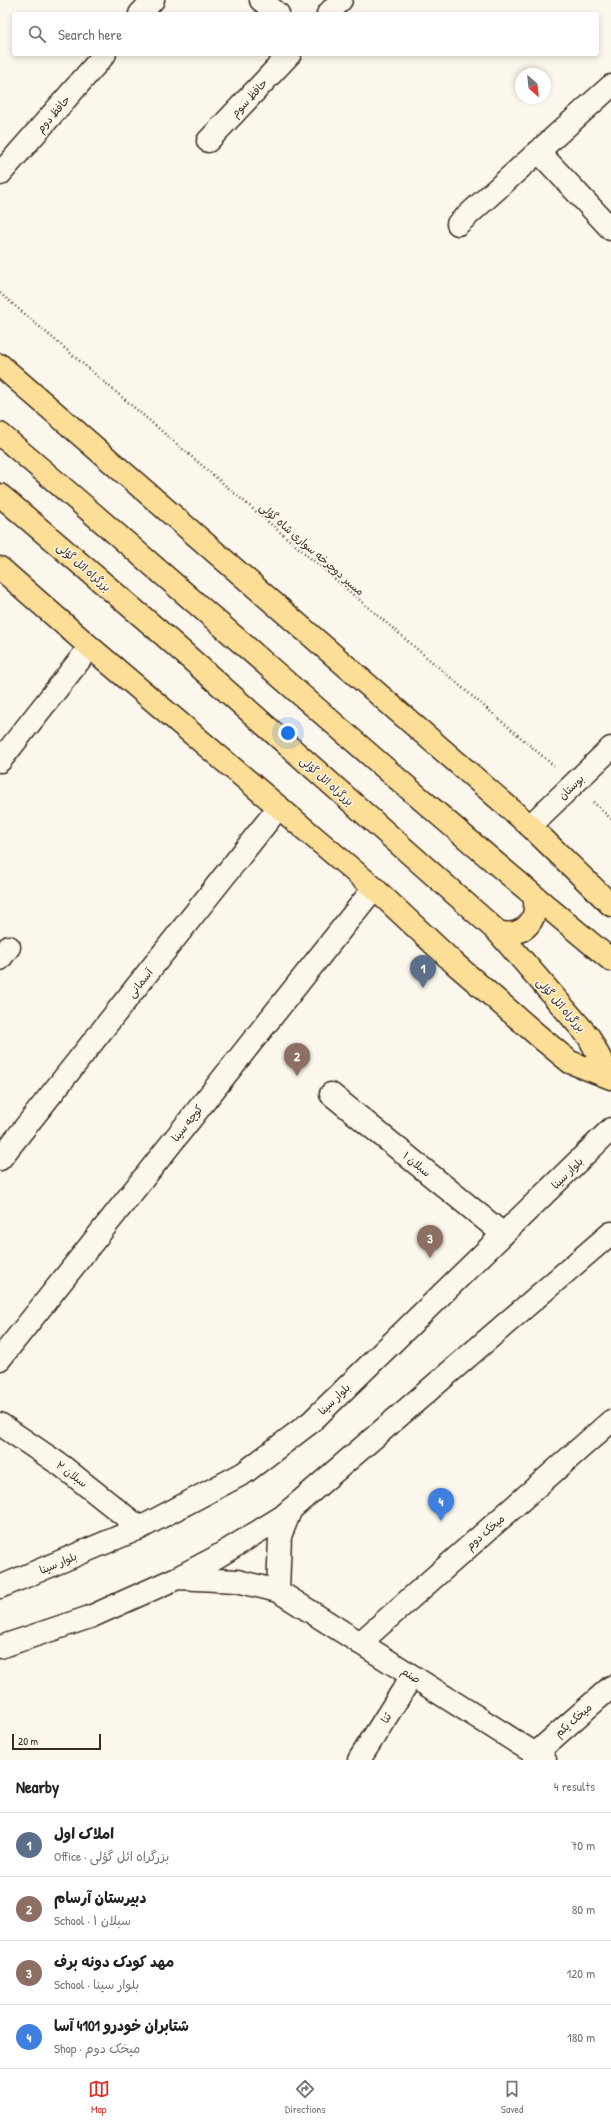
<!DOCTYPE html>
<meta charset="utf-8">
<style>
body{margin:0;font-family:"Patrick Hand","Playpen Sans Arabic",sans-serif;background:#f2f2f2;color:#222}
.compass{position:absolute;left:515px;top:68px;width:36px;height:36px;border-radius:50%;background:#fff;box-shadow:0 2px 6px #0003;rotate:153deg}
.scale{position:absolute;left:12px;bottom:10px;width:89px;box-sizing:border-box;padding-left:4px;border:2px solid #3b2a1e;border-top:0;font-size:11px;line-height:14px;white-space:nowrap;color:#3b2a1e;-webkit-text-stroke:3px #fbf7ec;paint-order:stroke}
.you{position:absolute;left:288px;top:733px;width:14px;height:14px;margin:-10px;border:3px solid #fff;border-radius:50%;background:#1a73e8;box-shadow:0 0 0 6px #1a73e833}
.badge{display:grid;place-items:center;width:26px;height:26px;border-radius:50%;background:#d93025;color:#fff;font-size:13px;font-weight:700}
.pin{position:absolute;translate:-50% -33px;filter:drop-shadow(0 1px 2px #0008)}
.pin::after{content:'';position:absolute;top:21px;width:14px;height:12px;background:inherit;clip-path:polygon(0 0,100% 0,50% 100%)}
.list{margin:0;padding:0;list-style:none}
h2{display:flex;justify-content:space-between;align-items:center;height:52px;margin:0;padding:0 16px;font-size:17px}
h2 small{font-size:13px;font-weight:400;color:#767676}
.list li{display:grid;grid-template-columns:26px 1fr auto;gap:12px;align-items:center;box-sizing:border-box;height:64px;padding:0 16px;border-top:1px solid #e0e0e0}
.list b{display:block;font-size:15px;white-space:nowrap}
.list p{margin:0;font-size:13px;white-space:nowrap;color:#767676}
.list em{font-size:13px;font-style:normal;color:#767676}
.icon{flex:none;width:22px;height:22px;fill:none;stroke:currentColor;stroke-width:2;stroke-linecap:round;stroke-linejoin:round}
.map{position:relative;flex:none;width:611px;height:1760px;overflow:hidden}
.search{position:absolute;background:#fff;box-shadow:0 2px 6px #0003;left:12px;right:12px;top:12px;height:44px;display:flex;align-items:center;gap:10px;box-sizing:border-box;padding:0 14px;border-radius:4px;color:#767676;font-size:15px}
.sheet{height:308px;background:#fff}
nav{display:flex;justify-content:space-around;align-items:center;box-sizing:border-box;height:56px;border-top:1px solid #e0e0e0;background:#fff;font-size:11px;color:#767676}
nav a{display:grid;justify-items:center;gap:2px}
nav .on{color:#d93025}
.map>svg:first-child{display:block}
</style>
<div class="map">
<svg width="611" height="1760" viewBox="0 0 611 1760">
<rect width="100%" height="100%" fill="#fbf7ec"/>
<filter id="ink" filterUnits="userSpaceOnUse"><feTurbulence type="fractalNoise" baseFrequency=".025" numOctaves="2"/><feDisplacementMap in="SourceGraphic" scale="8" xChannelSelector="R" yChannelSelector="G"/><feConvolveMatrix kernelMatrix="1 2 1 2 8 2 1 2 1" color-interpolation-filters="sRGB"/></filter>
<g filter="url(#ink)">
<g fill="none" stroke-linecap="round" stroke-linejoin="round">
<g stroke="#3b2a1e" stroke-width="25">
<path id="street" d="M 261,0 L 278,14
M 140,14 L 153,0
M 328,14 L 341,0
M 208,141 L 290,54
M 538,151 L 611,229
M 0,174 L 105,54
M 458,224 L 611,86
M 0,761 L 90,647
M 530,826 L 611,748
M 0,959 L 9,947
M 331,1094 L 503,1234
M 0,1159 L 279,807
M 0,1359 L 374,888
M 0,1424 L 62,1466 L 140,1528
M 360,1643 L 611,1421
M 535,1754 L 611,1687
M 359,1760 L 412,1676"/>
</g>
<g stroke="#3b2a1e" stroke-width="25">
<path id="secondary" d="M 177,1578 L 237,1581 L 278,1591 L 545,1760
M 0,1587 L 140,1528 L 244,1473 L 311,1422 L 611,1129
M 278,1591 L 280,1536 L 291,1509
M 0,1647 L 90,1617 L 177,1578 L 215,1558 L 282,1517 L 611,1233"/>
</g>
<g stroke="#3b2a1e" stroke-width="25">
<path id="highway" d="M 0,365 L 530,826 L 611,905
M 0,434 C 205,608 404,789 611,960
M 0,495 L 159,631 L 498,932 L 589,1037 L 609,1076
M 0,568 L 90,647 L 374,888 L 454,963 L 542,1039 L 570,1062 L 611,1078
M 498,932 C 521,939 540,921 534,897"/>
</g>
<path stroke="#3b2a1e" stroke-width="2.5" stroke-dasharray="1 3" stroke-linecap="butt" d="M 0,293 L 554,766
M 593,802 L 611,819"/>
<use href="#street" stroke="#fbf7ec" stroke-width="22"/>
<use href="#secondary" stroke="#fbf7ec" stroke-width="22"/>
<use href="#highway" stroke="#fcde96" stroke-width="22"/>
</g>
</g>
<g text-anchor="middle" stroke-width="3" stroke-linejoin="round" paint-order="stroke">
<g font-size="11" fill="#3b2a1e" stroke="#fbf7ec">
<text transform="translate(249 98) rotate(-47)" y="4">حافظ سوم</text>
<text transform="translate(53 114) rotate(-49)" y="4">حافظ دوم</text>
<text transform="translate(312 549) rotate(41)" y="4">مسیر دوچرخه سواری شاه گؤلی</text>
<text transform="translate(84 567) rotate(41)" y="4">بزرگراه ائل گؤلی</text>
<text transform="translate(327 781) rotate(42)" y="4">بزرگراه ائل گؤلی</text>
<text transform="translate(571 787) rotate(-44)" y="4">بوستان</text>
<text transform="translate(140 983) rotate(-52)" y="4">آسمانی</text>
<text transform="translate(561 1005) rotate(49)" y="4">بزرگراه ائل گؤلی</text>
<text transform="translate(187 1123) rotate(-52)" y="4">کوچه سینا</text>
<text transform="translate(417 1164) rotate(39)" y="4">سبلان ۱</text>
<text transform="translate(567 1173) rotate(-45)" y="4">بلوار سینا</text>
<text transform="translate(334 1399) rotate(-44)" y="4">بلوار سینا</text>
<text transform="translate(72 1474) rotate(37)" y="4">سبلان ۲</text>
<text transform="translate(485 1532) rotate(-41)" y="4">میخک دوم</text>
<text transform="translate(58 1563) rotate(-23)" y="4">بلوار سینا</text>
<text transform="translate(411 1675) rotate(32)" y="4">صنم</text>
<text transform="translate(386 1718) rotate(-58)" y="4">ثنا</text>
<text transform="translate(573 1720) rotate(-41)" y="4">میخک یکم</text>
</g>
</g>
</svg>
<svg class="compass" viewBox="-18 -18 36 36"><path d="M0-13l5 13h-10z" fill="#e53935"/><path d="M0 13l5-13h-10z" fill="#767676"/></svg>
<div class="scale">20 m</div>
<div class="you"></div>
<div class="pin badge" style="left:423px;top:988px;background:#5c6f8a">1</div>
<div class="pin badge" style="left:297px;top:1076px;background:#8d6e63">2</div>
<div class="pin badge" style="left:430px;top:1258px;background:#8d6e63">3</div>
<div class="pin badge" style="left:441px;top:1521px;background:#3f7fe0">4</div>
<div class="search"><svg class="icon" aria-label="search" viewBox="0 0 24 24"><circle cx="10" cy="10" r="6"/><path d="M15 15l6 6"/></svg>Search here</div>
</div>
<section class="sheet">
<h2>Nearby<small>4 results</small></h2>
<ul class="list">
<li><span class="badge" style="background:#5c6f8a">1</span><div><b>املاک اول</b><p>Office · بزرگراه ائل گؤلی</p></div><em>70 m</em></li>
<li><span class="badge" style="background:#8d6e63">2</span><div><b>دبیرستان آرسام</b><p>School · سبلان ۱</p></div><em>80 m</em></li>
<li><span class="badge" style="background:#8d6e63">3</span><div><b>مهد کودک دونه برف</b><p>School · بلوار سینا</p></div><em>120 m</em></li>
<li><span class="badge" style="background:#3f7fe0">4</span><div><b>شتابران خودرو 4101 آسا</b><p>Shop · میخک دوم</p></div><em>180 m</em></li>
</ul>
</section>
<nav>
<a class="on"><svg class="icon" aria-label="map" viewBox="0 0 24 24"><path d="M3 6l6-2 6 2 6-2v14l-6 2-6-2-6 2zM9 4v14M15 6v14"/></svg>Map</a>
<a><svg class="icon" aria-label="directions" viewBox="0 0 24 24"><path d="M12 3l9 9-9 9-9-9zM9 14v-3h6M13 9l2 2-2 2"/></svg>Directions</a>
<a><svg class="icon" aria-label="saved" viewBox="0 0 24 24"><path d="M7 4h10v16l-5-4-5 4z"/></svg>Saved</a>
</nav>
